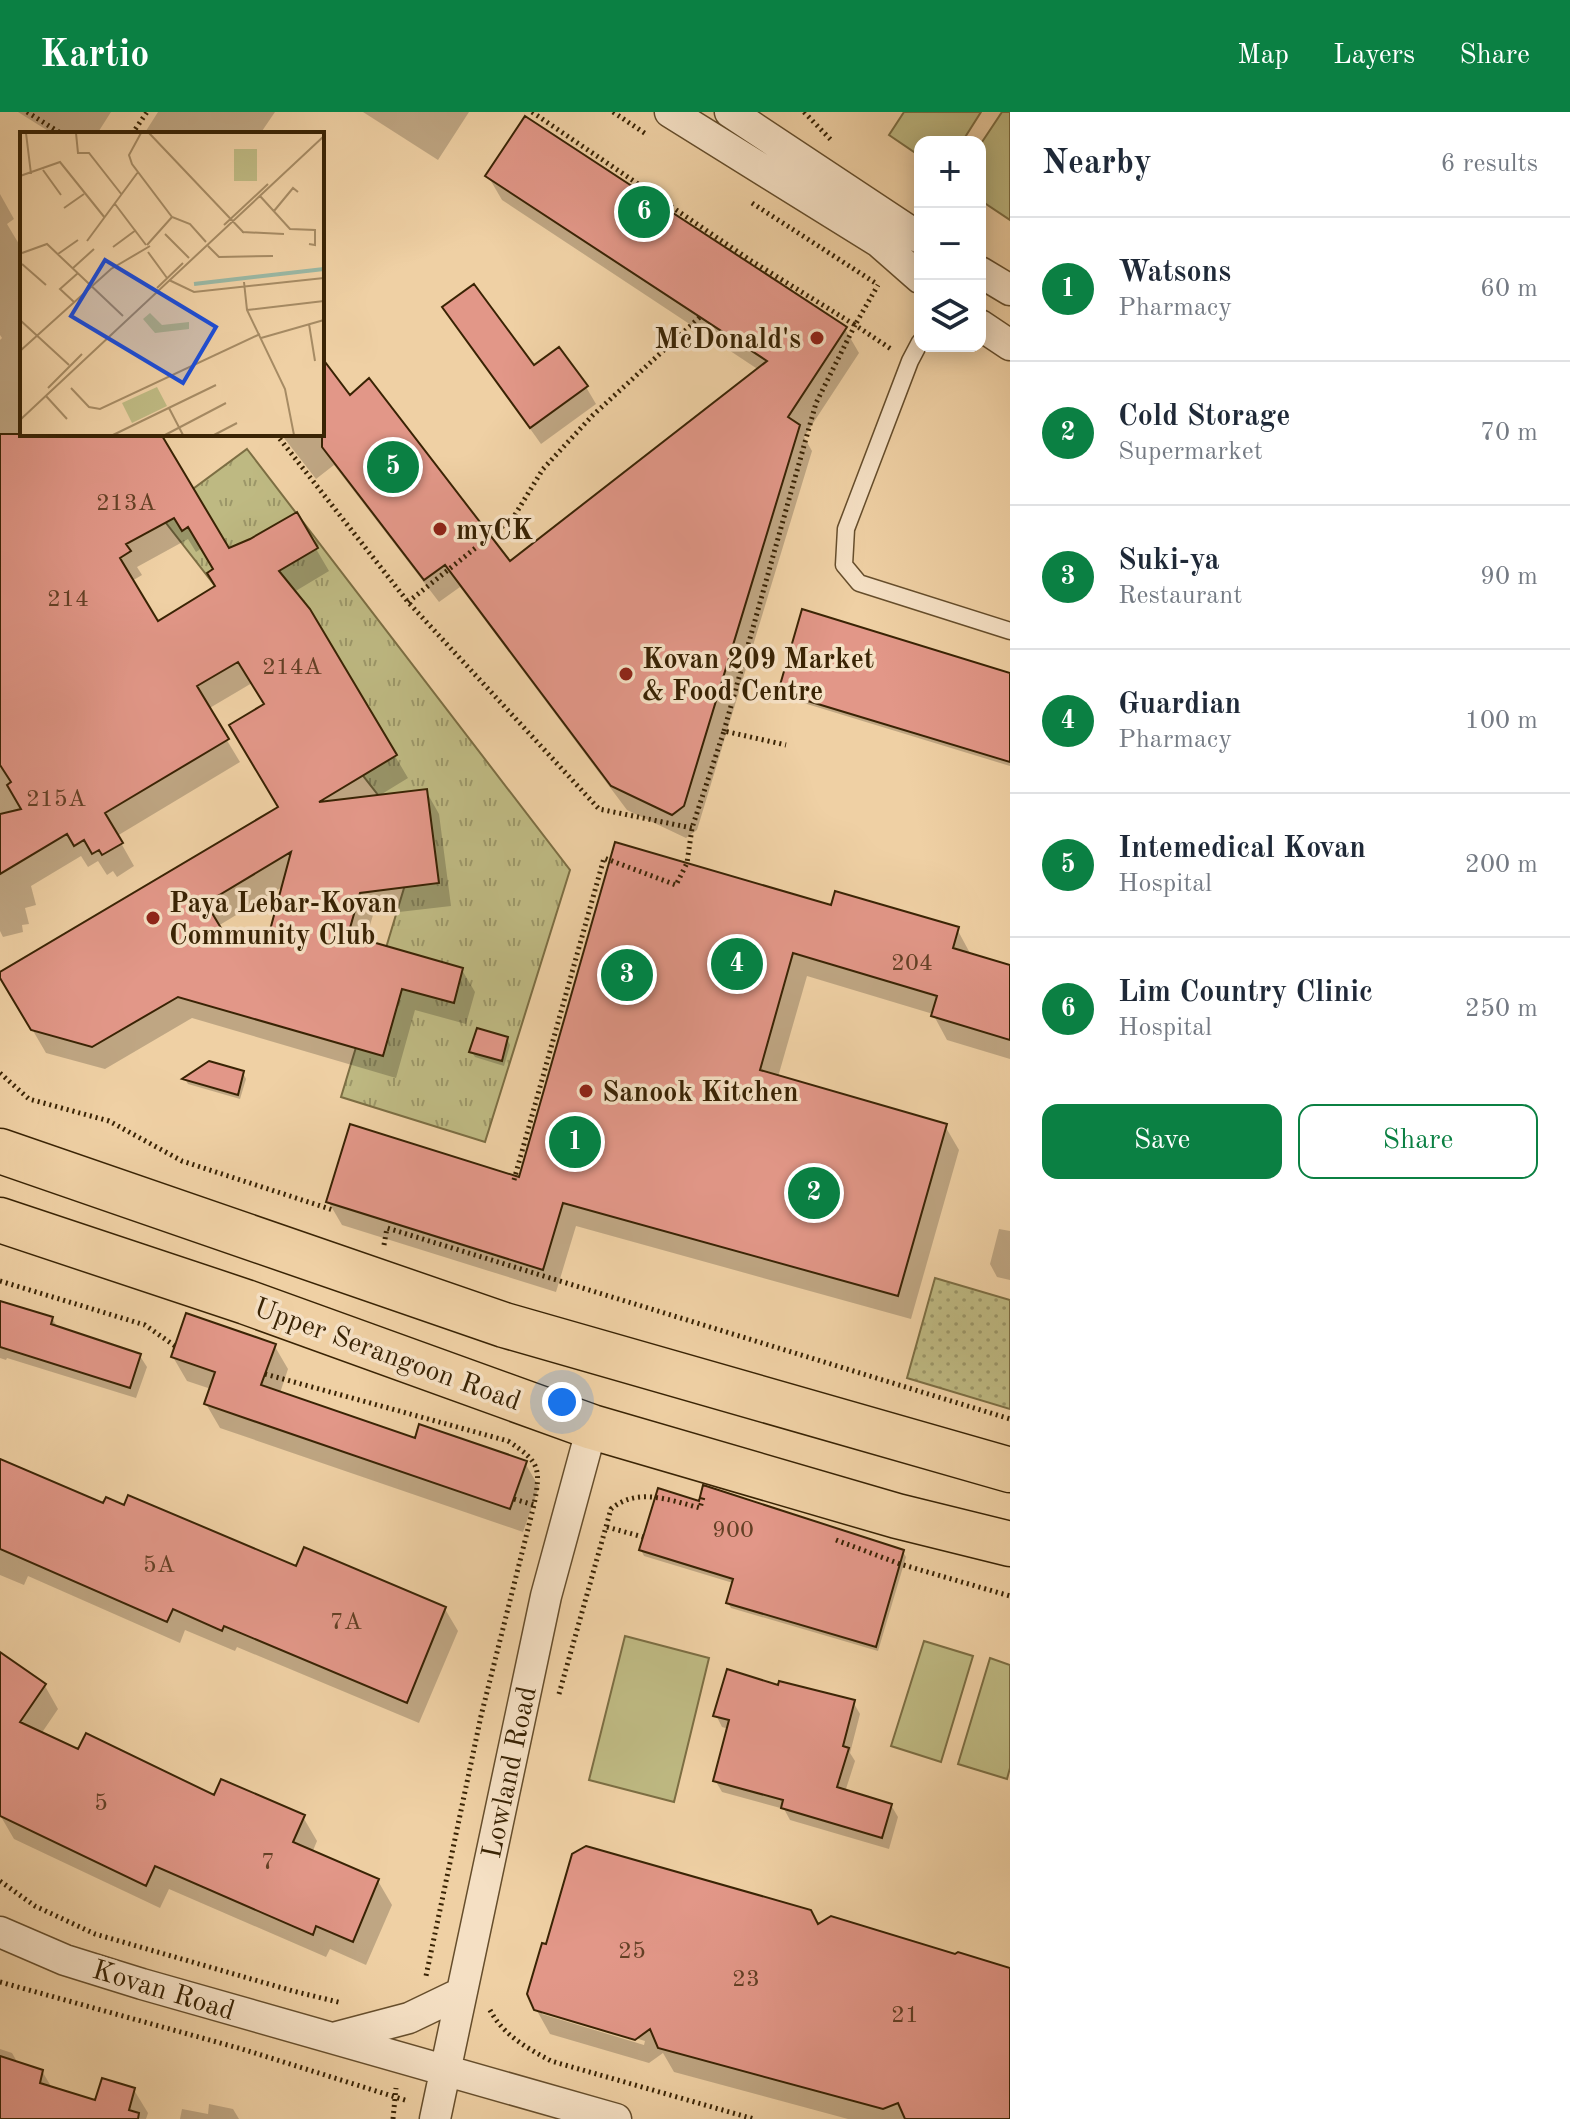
<!DOCTYPE html>
<meta charset="utf-8">
<style>
body{margin:0;font-family:"Old Standard TT",serif;background:#f6f6f7;color:#1f2937}
.controls{position:absolute;right:24px;top:24px;display:grid;overflow:hidden;border-radius:16px;box-shadow:0 4px 20px #0003}
.controls button{width:72px;height:72px;display:grid;place-items:center;padding:0;border:0;border-bottom:2px solid #e0e1e3;background:#fff;color:#1f2937;font:40px sans-serif}
.you{position:absolute;left:562px;top:1290px;width:28px;height:28px;margin:-20px;border:6px solid #fff;border-radius:50%;background:#1a73e8;box-shadow:0 0 0 12px #1a73e833}
.badge{display:grid;place-items:center;width:52px;height:52px;border-radius:50%;background:#0b8043;color:#fff;font-size:26px;font-weight:700}
.pin{position:absolute;translate:-50% -50%;border:4px solid #fff;box-shadow:0 2px 8px #0006}
.list{margin:0;padding:0;list-style:none}
h2{display:flex;justify-content:space-between;align-items:center;height:104px;margin:0;padding:0 32px;font-size:34px}
h2 small{font-size:26px;font-weight:400;color:#747a83}
.list li{display:grid;grid-template-columns:52px 1fr auto;gap:24px;align-items:center;box-sizing:border-box;height:144px;padding:0 32px;border-top:2px solid #e0e1e3}
.list b{display:block;font-size:30px;white-space:nowrap}
.list p{margin:0;font-size:26px;white-space:nowrap;color:#747a83}
.list em{font-size:26px;font-style:normal;color:#747a83}
.actions{display:flex;gap:16px;padding:24px 32px}
.actions a{flex:1;padding:18px 0;border:2px solid #0b8043;border-radius:16px;text-align:center;font-size:28px;color:#0b8043}
.actions .main{background:#0b8043;color:#fff}
.icon{flex:none;width:44px;height:44px;fill:none;stroke:currentColor;stroke-width:2;stroke-linecap:round;stroke-linejoin:round}
.map{position:relative;flex:none;width:1010px;height:2007px;overflow:hidden}
header{display:flex;align-items:center;gap:48px;box-sizing:border-box;height:112px;padding:0 40px;background:#0b8043;color:#fff}
header strong{font-size:38px}
nav{display:flex;gap:44px;margin-inline-start:auto;font-size:28px}
main{display:flex}
aside{flex:1;background:#fff}
.map>svg:first-child{display:block}
</style>
<header>
<strong>Kartio</strong>
<nav><a>Map</a><a>Layers</a><a>Share</a></nav>
</header>
<main>
<div class="map">
<svg width="1010" height="2007" viewBox="0 0 1010 2007">
<defs>
<pattern id="grass-dots" width="8" height="8" patternUnits="userSpaceOnUse" patternTransform="scale(2)"><rect width="8" height="8" fill="#beb982"/><path d="M2 2h.1M6 6h.1" fill="none" stroke="#9b9668" stroke-width="1.8" stroke-linecap="round"/></pattern>
<pattern id="park-tufts" width="24" height="20" patternUnits="userSpaceOnUse" patternTransform="scale(2)"><rect width="24" height="20" fill="#beb982"/><path d="M3 7l-1-3M5 7V3M7 7l1-3M15 17l-1-3M17 17v-4M19 17l1-3" fill="none" stroke="#9b9668"/></pattern>
</defs>
<rect width="100%" height="100%" fill="#efd0a4"/>
<filter id="stains"><feTurbulence type="fractalNoise" baseFrequency=".0025" numOctaves="4"/><feColorMatrix values="0 0 0 0 .2 0 0 0 0 .09 0 0 0 0 .02 0 0 0 .5 -.17"/></filter>
<radialGradient id="worn" r=".72"><stop offset=".6" stop-color="#630" stop-opacity="0"/><stop offset="1" stop-color="#630" stop-opacity=".3"/></radialGradient>
<path fill="url(#grass-dots)" stroke="#7c6e43" stroke-width="2" d="M 935,1166 L 1010,1188 L 1010,1297 L 907,1266 Z"/>
<path fill="url(#park-tufts)" stroke="#7c6e43" stroke-width="2" d="M 247,337 L 570,758 L 485,1030 L 341,985 L 417,733 L 159,402 Z"/>
<path fill="#beb982" stroke="#7c6e43" stroke-width="2" d="M 904,0 L 981,0 L 962,30 L 920,30 L 920,44 L 889,23 Z
M 1002,0 L 1010,0 L 1010,108 L 980,88 L 980,33 Z
M 625,1524 L 709,1546 L 674,1690 L 589,1668 Z
M 924,1529 L 973,1544 L 941,1650 L 891,1634 Z
M 990,1546 L 1010,1553 L 1010,1656 L 1007,1667 L 958,1652 Z"/>
<path fill="#0003" fill-rule="evenodd" d="M 18,0 L 111,0 L 97,22 L 53,22 Z
M 158,0 L 275,0 L 260,22 L 144,22 Z
M 363,0 L 469,0 L 438,48 Z
M 488,64 L 845,217 L 859,241 L 804,325 L 812,339 L 697,718 L 686,726 L 627,698 L 460,475 L 439,490 L 334,353 L 316,367 L 281,322 L 322,322 L 322,250 L 350,286 L 510,451 L 759,258 L 502,88 Z
M 0,82 L 14,107 L 7,112 L 22,137 L 22,322 L 158,322 L 228,439 L 296,403 L 329,459 L 294,480 L 308,498 L 408,666 L 377,685 L 426,679 L 439,702 L 451,794 L 373,803 L 365,830 L 462,858 L 475,880 L 466,912 L 415,898 L 396,966 L 192,906 L 105,957 L 46,941 L 0,862 L 281,696 L 266,593 L 252,571 L 208,597 L 240,650 L 117,724 L 134,754 L 117,765 L 113,759 L 107,763 L 98,749 L 88,755 L 81,744 L 31,774 L 36,793 L 25,796 L 29,812 L 22,813 L 23,820 L 3,825 L 0,819 L 0,228 L 2,226 L 0,223 ZM 188,427 L 196,440 L 202,436 L 216,458 L 218,475 L 158,511 L 132,469 L 142,463 L 137,455 ZM 284,774 L 267,835 L 223,823 L 218,814 Z
M 444,196 L 534,256 L 586,275 L 596,292 L 541,332 Z
M 1010,563 L 1010,654 L 784,585 L 780,580 Z
M 832,796 L 957,817 L 971,843 L 1010,855 L 1010,947 L 947,928 L 933,902 L 807,864 L 778,965 L 945,1014 L 959,1038 L 911,1207 L 576,1114 L 556,1180 L 342,1113 L 328,1089 L 521,1068 Z
M 507,927 L 510,933 L 504,954 L 475,945 L 472,940 Z
M 243,961 L 246,967 L 240,987 L 188,972 L 185,967 Z
M 999,1117 L 1010,1119 L 1010,1168 L 997,1165 L 990,1152 Z
M 0,1190 L 52,1206 L 58,1216 L 140,1244 L 147,1255 L 136,1286 L 7,1246 L 6,1248 L 0,1246 Z
M 274,1233 L 288,1257 L 280,1281 L 416,1328 L 525,1351 L 539,1375 L 523,1420 L 220,1316 L 206,1292 L 211,1277 L 187,1269 L 173,1245 Z
M 0,1348 L 104,1393 L 297,1457 L 445,1497 L 458,1519 L 419,1611 L 237,1535 L 235,1539 L 185,1518 L 180,1531 L 28,1464 L 24,1473 L 0,1463 Z
M 700,1391 L 903,1440 L 906,1445 L 878,1539 L 731,1496 L 728,1491 L 733,1471 L 644,1444 L 641,1438 Z
M 0,1543 L 45,1574 L 58,1597 L 41,1622 L 79,1640 L 215,1686 L 303,1705 L 317,1729 L 312,1741 L 378,1769 L 392,1793 L 366,1853 L 330,1837 L 326,1845 L 169,1777 L 160,1796 L 14,1727 L 0,1703 Z
M 779,1575 L 853,1590 L 860,1602 L 850,1641 L 855,1649 L 845,1680 L 891,1693 L 898,1705 L 889,1737 L 790,1708 L 784,1697 L 722,1680 L 715,1668 L 729,1617 L 722,1615 L 716,1603 Z
M 818,1814 L 1010,1858 L 1010,2007 L 848,2007 L 674,1960 L 663,1941 L 649,1951 L 550,1922 L 536,1897 ZM 542,1898 L 645,1929 L 644,1933 L 542,1902 Z
M 0,1937 L 12,1941 L 19,1953 L 42,1959 L 52,1976 L 97,1990 L 134,1978 L 148,2001 L 146,2007 L 0,2007 Z
M 209,1992 L 233,1997 L 239,2007 L 180,2007 L 182,1997 L 208,2002 Z"/>
<path fill="#e29788" stroke="#392304" stroke-width="2" fill-rule="evenodd" d="M 525,4 L 847,215 L 788,305 L 800,313 L 684,694 L 672,703 L 611,674 L 445,453 L 424,468 L 322,335 L 322,246 L 350,283 L 369,266 L 510,449 L 767,249 L 485,64 Z
M 474,172 L 534,253 L 559,235 L 588,274 L 530,316 L 442,195 Z
M 0,322 L 161,322 L 229,436 L 250,427 L 297,400 L 318,436 L 279,459 L 310,497 L 397,643 L 319,690 L 427,677 L 439,771 L 360,781 L 348,823 L 463,856 L 454,891 L 402,877 L 383,944 L 178,885 L 92,935 L 31,918 L 0,866 L 0,860 L 278,695 L 229,613 L 264,592 L 238,550 L 197,574 L 229,627 L 105,701 L 123,731 L 102,743 L 99,738 L 92,742 L 84,728 L 74,734 L 67,722 L 0,762 L 0,702 L 21,697 L 7,673 L 11,670 L 0,653 ZM 174,406 L 182,419 L 188,415 L 213,457 L 207,461 L 215,474 L 158,509 L 120,446 L 131,439 L 126,432 ZM 291,740 L 266,833 L 224,821 L 206,791 Z
M 802,497 L 1010,561 L 1010,650 L 778,580 Z
M 615,730 L 831,793 L 835,779 L 959,815 L 953,836 L 1010,853 L 1010,928 L 931,904 L 937,884 L 793,841 L 760,958 L 947,1012 L 898,1184 L 563,1091 L 543,1158 L 326,1090 L 350,1012 L 519,1065 Z
M 477,916 L 508,925 L 502,949 L 469,940 Z
M 209,949 L 244,959 L 238,983 L 182,967 Z
M 0,1189 L 53,1205 L 51,1212 L 141,1242 L 130,1276 L 0,1235 Z
M 186,1201 L 276,1232 L 261,1273 L 415,1326 L 419,1312 L 527,1349 L 510,1397 L 204,1292 L 215,1260 L 171,1245 Z
M 0,1347 L 103,1391 L 106,1385 L 124,1393 L 128,1383 L 296,1454 L 304,1435 L 446,1495 L 407,1591 L 224,1514 L 222,1519 L 173,1497 L 167,1510 L 0,1437 Z
M 703,1373 L 904,1438 L 876,1535 L 726,1491 L 733,1467 L 639,1438 L 658,1376 L 699,1389 Z
M 0,1540 L 46,1572 L 20,1610 L 78,1637 L 86,1621 L 214,1683 L 221,1667 L 305,1703 L 293,1730 L 379,1767 L 353,1830 L 316,1814 L 313,1823 L 155,1754 L 146,1774 L 0,1704 Z
M 727,1557 L 778,1573 L 779,1569 L 855,1588 L 843,1634 L 849,1636 L 837,1675 L 892,1692 L 882,1726 L 781,1696 L 783,1688 L 713,1669 L 729,1608 L 713,1604 Z
M 586,1734 L 811,1798 L 818,1812 L 831,1804 L 955,1842 L 958,1840 L 1010,1856 L 1010,2007 L 905,2007 L 898,1991 L 883,1997 L 658,1936 L 650,1917 L 635,1928 L 534,1898 L 527,1882 L 542,1831 L 546,1832 L 572,1742 Z
M 0,1944 L 43,1958 L 40,1971 L 95,1988 L 102,1966 L 135,1976 L 129,1998 L 139,2001 L 138,2007 L 0,2007 Z"/>
<g fill="none" stroke-linecap="round" stroke-linejoin="round">
<g stroke="#664e2c" stroke-width="19">
<path id="service" d="M 920,230 L 910,249 L 846,417 L 844,453 L 859,471 L 1010,519"/>
</g>
<g stroke="#664e2c" stroke-width="33">
<path id="minor" d="M 670,0 L 879,130 L 920,166
M 730,0 L 920,126
M 980,160 L 1010,178
M 980,213 L 1010,233
M 0,1820 L 65,1848 L 142,1872 L 616,2007
M 337,1925 L 409,1906 L 461,1881
M 435,2007 L 546,1484 L 592,1315"/>
</g>
<g stroke="#392304" stroke-width="47">
<path id="primary" d="M 0,1039 L 504,1213 L 1010,1358
M 0,1108 L 246,1190 L 592,1315 L 897,1404 L 1010,1432"/>
</g>
<path stroke="#392304" stroke-width="5" stroke-dasharray="2 4" stroke-linecap="butt" d="M 27,0 L 62,22
M 532,0 L 750,148 L 855,213 L 878,173
M 613,0 L 646,22
M 804,0 L 832,29
M 132,22 L 147,0
M 752,91 L 877,172
M 276,322 L 408,490 L 599,697 L 692,716
M 408,490 L 513,406 L 543,357 L 592,304 L 700,205
M 724,619 L 816,291 L 855,213 L 891,237
M 0,961 L 29,987 L 109,1009 L 182,1049 L 333,1098
M 514,1068 L 604,746 L 676,773 L 687,751 L 692,716 L 724,619 L 786,633
M 384,1133 L 387,1116 L 1010,1307
M 0,1169 L 145,1213 L 175,1234
M 265,1262 L 508,1329 C 540,1350 541,1356 534,1393 L 481,1604 L 426,1864
M 514,1387 L 534,1393
M 607,1415 L 643,1425
M 836,1428 L 900,1452 L 1010,1484
M 559,1582 L 611,1397 C 637,1375 670,1388 700,1396 L 703,1385
M 0,1769 L 35,1794 L 95,1822 L 293,1879 L 342,1891
M 0,1870 L 242,1937 L 408,1989
M 490,1898 C 503,1923 527,1936 551,1949 L 754,2007
M 393,2007 L 396,1976"/>
<use href="#service" stroke="#f5e0c4" stroke-width="16"/>
<use href="#minor" stroke="#f5e0c4" stroke-width="30"/>
<use href="#primary" stroke="#efd0a4" stroke-width="44"/>
</g>
<g fill="#8f2418" stroke="#f5e0c4" stroke-width="3">
<circle cx="817" cy="226" r="8"/>
<circle cx="440" cy="417" r="8"/>
<circle cx="626" cy="562" r="8"/>
<circle cx="153" cy="806" r="8"/>
<circle cx="586" cy="979" r="8"/>
</g>
<g text-anchor="middle" stroke-width="7" stroke-linejoin="round" paint-order="stroke">
<g font-size="24" fill="#634025">
<text x="126" y="398">213A</text>
<text x="68" y="494">214</text>
<text x="292" y="562">214A</text>
<text x="56" y="694">215A</text>
<text x="912" y="858">204</text>
<text x="733" y="1425">900</text>
<text x="159" y="1460">5A</text>
<text x="346" y="1517">7A</text>
<text x="101" y="1698">5</text>
<text x="268" y="1757">7</text>
<text x="632" y="1846">25</text>
<text x="746" y="1874">23</text>
<text x="905" y="1910">21</text>
</g>
<g font-size="28" font-weight="bold" fill="#392304" stroke="#f5e0c4" text-anchor="start">
<text x="801" y="236" text-anchor="end">McDonald's</text>
<text x="456" y="427">myCK</text>
<text x="642" y="556">Kovan 209 Market<tspan x="642" dy="32">&amp; Food Centre</tspan></text>
<text x="169" y="800">Paya Lebar-Kovan<tspan x="169" dy="32">Community Club</tspan></text>
<text x="602" y="989">Sanook Kitchen</text>
</g>
<g font-size="28" fill="#392304" stroke="#f5e0c4">
<text transform="translate(388 1241) rotate(20)" y="10">Upper Serangoon Road</text>
<text transform="translate(508 1660) rotate(-78)" y="10">Lowland Road</text>
<text transform="translate(164 1877) rotate(17)" y="10">Kovan Road</text>
</g>
</g>
<g transform="translate(20 20)">
<rect width="304" height="304" fill="#efd0a4"/>
<path d="M 130,181 L 142,193 L 169,190 L 169,197 L 135,201 L 123,187 Z" fill="#beb982"/>
<path d="M 214,17 L 237,17 L 237,49 L 214,49 ZM 137,255 L 147,274 L 112,291 L 102,271 Z" fill="#beb982"/>
<path fill="none" stroke="#9ab7a3" stroke-width="4" d="M 174,152 L 304,137"/>
<path fill="none" stroke="#a68b64" stroke-width="2" d="M 6,1 L 11,42M 56,1 L 58,21 L 69,21 L 102,63M 121,1 L 109,23 L 112,32 L 152,85 L 170,92 L 186,110M 129,1 L 224,101M 23,38 L 41,63M 0,44 L 40,30 L 85,86M 240,64 L 270,97 L 295,98 L 295,113 L 289,112M 95,72 L 126,113M 44,76 L 64,62M 254,79 L 273,56 L 278,60M 204,93 L 248,52M 222,100 L 264,102M 145,102 L 169,126M 67,109 L 118,40M 127,113 L 152,85M 188,114 L 199,125 L 253,124M 93,115 L 116,98M 128,120 L 147,146M 2,121 L 27,112 L 103,184M 38,122 L 58,108M 2,132 L 26,153M 53,136 L 74,117M 149,148 L 174,160 L 304,146M 224,150 L 227,178 L 265,257 L 274,303M 137,156 L 163,131M 54,170 L 40,157 L 58,141M 227,178 L 304,169M 0,188 L 49,233M 289,192 L 295,229M 241,206 L 304,188M 0,219 L 91,137 L 130,114M 28,256 L 62,222M 51,256 L 69,275 L 80,277 L 240,202M 26,264 L 47,287M 149,276 L 163,303M 0,288 L 304,4M 93,303 L 196,253M 145,303 L 206,271M 194,303 L 217,291"/>
<path fill="#1d4ed8" fill-opacity="0.15" stroke="#1d4ed8" stroke-width="4" d="M 85,128 L 196,195 L 163,251 L 51,184 Z"/>
<rect width="304" height="304" fill="none" stroke="#392304" stroke-width="4"/>
</g>
<rect width="100%" height="100%" filter="url(#stains)"/>
<rect width="100%" height="100%" fill="url(#worn)"/>
</svg>
<div class="controls">
<button>+</button>
<button>−</button>
<button><svg class="icon" aria-label="layers" viewBox="0 0 24 24"><path d="M12 4l9 5-9 5-9-5zM3 14l9 5 9-5"/></svg></button>
</div>
<div class="you"></div>
<div class="pin badge" style="left:575px;top:1030px">1</div>
<div class="pin badge" style="left:814px;top:1081px">2</div>
<div class="pin badge" style="left:627px;top:863px">3</div>
<div class="pin badge" style="left:737px;top:852px">4</div>
<div class="pin badge" style="left:393px;top:355px">5</div>
<div class="pin badge" style="left:644px;top:100px">6</div>
</div>
<aside>
<h2>Nearby<small>6 results</small></h2>
<ul class="list">
<li><span class="badge">1</span><div><b>Watsons</b><p>Pharmacy</p></div><em>60 m</em></li>
<li><span class="badge">2</span><div><b>Cold Storage</b><p>Supermarket</p></div><em>70 m</em></li>
<li><span class="badge">3</span><div><b>Suki-ya</b><p>Restaurant</p></div><em>90 m</em></li>
<li><span class="badge">4</span><div><b>Guardian</b><p>Pharmacy</p></div><em>100 m</em></li>
<li><span class="badge">5</span><div><b>Intemedical Kovan</b><p>Hospital</p></div><em>200 m</em></li>
<li><span class="badge">6</span><div><b>Lim Country Clinic</b><p>Hospital</p></div><em>250 m</em></li>
</ul>
<div class="actions"><a class="main">Save</a><a>Share</a></div>
</aside>
</main>
